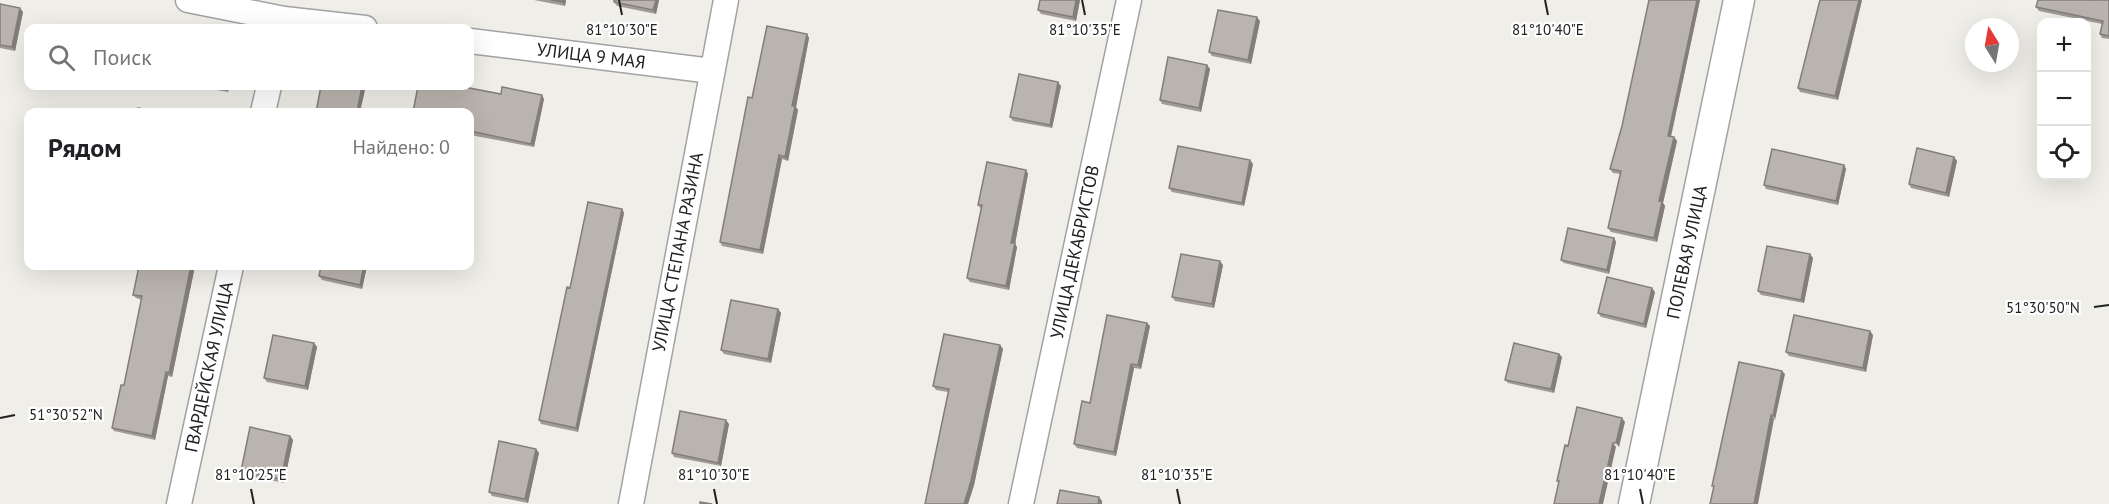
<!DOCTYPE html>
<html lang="ru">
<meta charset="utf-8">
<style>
body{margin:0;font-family:"PT Sans",sans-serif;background:#f6f6f6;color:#202124}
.controls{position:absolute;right:18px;top:18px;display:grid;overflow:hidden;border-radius:12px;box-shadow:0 6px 24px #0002}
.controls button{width:54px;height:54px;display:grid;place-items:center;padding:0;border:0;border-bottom:2px solid #e0e0e0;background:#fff;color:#202124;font:30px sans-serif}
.compass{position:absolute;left:1965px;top:18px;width:54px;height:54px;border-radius:50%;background:#fff;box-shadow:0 6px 24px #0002;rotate:349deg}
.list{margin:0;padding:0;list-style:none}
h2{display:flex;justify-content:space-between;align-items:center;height:78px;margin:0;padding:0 24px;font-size:26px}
h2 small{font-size:20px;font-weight:400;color:#757577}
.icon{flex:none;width:33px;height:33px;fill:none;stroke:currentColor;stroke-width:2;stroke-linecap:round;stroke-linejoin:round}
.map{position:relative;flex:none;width:2109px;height:504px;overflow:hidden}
.search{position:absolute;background:#fff;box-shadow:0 6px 24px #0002;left:24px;top:24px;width:450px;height:66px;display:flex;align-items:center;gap:15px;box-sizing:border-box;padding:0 21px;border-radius:12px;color:#757577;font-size:22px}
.panel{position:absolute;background:#fff;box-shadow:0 6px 24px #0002;left:24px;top:108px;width:450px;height:162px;border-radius:12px}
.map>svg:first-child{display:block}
</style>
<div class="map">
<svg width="2109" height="504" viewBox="0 0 2109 504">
<rect width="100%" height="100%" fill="#f0eee8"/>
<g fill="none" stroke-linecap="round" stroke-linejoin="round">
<g stroke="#a2a2a2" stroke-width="27">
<path id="minor" d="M 188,0 L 284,19 L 365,28
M 470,41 L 712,71
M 263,112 L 269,86
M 179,504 L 231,266
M 631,504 L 726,0
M 1021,504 L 1129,0"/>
</g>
<g stroke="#a2a2a2" stroke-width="33">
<path id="tertiary" d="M 1634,504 L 1739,0"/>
</g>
<use href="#minor" stroke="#fff" stroke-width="24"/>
<use href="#tertiary" stroke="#fff" stroke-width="30"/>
</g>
<path fill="#a09b96" d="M 534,0 L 566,0 L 565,6 Z
M 659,0 L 656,14 L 617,6 L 614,2 Z
M 1040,0 L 1080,0 L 1076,21 L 1041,14 L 1038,10 Z
M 1700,0 L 1671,137 L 1674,137 L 1677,141 L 1663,203 L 1665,206 L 1657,242 L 1611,232 L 1608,228 L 1621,174 L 1613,173 L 1610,169 Z
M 1820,0 L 1862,0 L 1838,100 L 1800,92 L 1798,88 Z
M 2109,0 L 2109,39 L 2102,38 L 2100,34 L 2102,24 L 2039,11 L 2036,7 Z
M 0,4 L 23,12 L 15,51 L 0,48 Z
M 1260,21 L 1251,64 L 1212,56 L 1209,52 Z
M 807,34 L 809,38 L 796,107 L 798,110 L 788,161 L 782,159 L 763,254 L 722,246 L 720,242 L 752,98 Z
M 1207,65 L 1210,69 L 1201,112 L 1162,104 L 1160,100 Z
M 195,86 L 229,86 L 228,92 Z
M 1061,86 L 1052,128 L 1013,121 L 1010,117 Z
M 544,99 L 534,147 L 470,135 L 470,112 Z
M 1954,157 L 1957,161 L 1949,197 L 1911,188 L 1909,184 Z
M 1253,164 L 1244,206 L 1172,192 L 1169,188 Z
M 1844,165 L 1846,169 L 1838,205 L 1766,189 L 1764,185 Z
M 1026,170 L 1028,174 L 1015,244 L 1017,247 L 1009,290 L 970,282 L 967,278 L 981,209 L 978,205 Z
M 622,209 L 624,213 L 578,432 L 541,424 L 539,420 L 570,288 Z
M 1614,238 L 1616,242 L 1609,274 L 1564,263 L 1561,260 Z
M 1810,254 L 1813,258 L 1804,303 L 1761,295 L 1758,291 Z
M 1223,265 L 1214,308 L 1175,301 L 1172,297 Z
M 139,266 L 195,266 L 172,377 L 168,376 L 155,440 L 114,431 L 112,428 L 124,385 L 142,300 L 136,298 L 133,295 Z
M 367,266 L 362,289 L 322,280 L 319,276 Z
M 1655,292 L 1646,328 L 1601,317 L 1598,313 Z
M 778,309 L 781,313 L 771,363 L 724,354 L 721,350 Z
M 1147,323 L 1150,326 L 1141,369 L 1134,368 L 1116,456 L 1077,448 L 1074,444 L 1090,403 Z
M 1873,335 L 1866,372 L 1789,356 L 1786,352 Z
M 314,343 L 317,347 L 308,390 L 267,382 L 264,378 Z
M 1000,345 L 1003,349 L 974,485 L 968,504 L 925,504 L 948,392 L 936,390 L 933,386 Z
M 1559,354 L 1562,357 L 1554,393 L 1508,383 L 1505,380 Z
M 729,424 L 721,466 L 674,457 L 672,453 Z
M 290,436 L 293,440 L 284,483 L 244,475 L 241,471 Z
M 536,449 L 539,453 L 528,503 L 492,496 L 489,492 Z"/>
<path fill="#827e7a" d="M 563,0 L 566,0 L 565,6 L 562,2 Z
M 656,0 L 659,0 L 656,14 L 653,10 Z
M 1076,0 L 1080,0 L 1076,21 L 1073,17 Z
M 1697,0 L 1700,0 L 1670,140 L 1668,136 Z
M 1859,0 L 1862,0 L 1838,100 L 1835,96 Z
M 20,8 L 23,12 L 15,51 L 12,47 Z
M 1257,17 L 1260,21 L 1251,64 L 1248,60 Z
M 807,34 L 809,38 L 796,107 L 798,110 L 788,161 L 785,157 L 792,106 Z
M 1207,65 L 1210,69 L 1201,112 L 1199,108 Z
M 1058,82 L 1061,86 L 1052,128 L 1050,125 Z
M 226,86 L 229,86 L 228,92 L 225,88 Z
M 362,86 L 366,86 L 360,112 L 357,112 Z
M 542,95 L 544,99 L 534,147 L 531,144 Z
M 1674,137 L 1677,141 L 1663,203 L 1665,206 L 1657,242 L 1654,238 L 1659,201 Z
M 779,155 L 782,159 L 763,254 L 760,250 Z
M 1954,157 L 1957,161 L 1949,197 L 1946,193 Z
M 1250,160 L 1253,164 L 1244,206 L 1242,203 Z
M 1844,165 L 1846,169 L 1838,205 L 1836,201 Z
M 1026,170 L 1028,174 L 1015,244 L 1017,247 L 1009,290 L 1006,286 L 1011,243 Z
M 622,209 L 624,213 L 578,432 L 576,428 Z
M 1614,238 L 1616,242 L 1609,274 L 1607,270 Z
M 1810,254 L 1813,258 L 1804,303 L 1801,300 Z
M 1220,261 L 1223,265 L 1214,308 L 1212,304 Z
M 191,266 L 195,266 L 172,377 L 169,373 Z
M 364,266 L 367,266 L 362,289 L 360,285 Z
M 1652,288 L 1655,292 L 1646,328 L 1644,324 Z
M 778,309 L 781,313 L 771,363 L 768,359 Z
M 1147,323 L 1150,326 L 1141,369 L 1138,365 Z
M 1870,331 L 1873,335 L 1866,372 L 1863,368 Z
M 314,343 L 317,347 L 308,390 L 305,386 Z
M 1000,345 L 1003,349 L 974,485 L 968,504 L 964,504 Z
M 1559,354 L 1562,357 L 1554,393 L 1551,389 Z
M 1131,364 L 1134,368 L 1116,456 L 1114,452 Z
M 1782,371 L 1785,374 L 1775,420 L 1773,416 Z
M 166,372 L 168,376 L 155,440 L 152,436 Z
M 1771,415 L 1774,419 L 1758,504 L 1754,504 Z
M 1622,418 L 1625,422 L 1619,447 L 1616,443 Z
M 726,420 L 729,424 L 721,466 L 718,463 Z
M 290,436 L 293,440 L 284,483 L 281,479 Z
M 1613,443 L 1616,447 L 1603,504 L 1599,504 Z
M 536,449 L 539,453 L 528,503 L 525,499 Z
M 1099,497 L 1102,501 L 1102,504 L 1098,504 Z"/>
<path fill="#bab4ae" stroke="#827e7a" stroke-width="1.5" d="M 551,0 L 563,0 L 562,2 Z
M 614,0 L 656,0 L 653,10 L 614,2 Z
M 1040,0 L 1076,0 L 1073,17 L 1038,10 Z
M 1649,0 L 1697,0 L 1668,136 L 1674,137 L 1659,201 L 1662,202 L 1654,238 L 1608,228 L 1621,171 L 1610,169 L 1622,126 Z
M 1820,0 L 1859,0 L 1835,96 L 1798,88 Z
M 2038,0 L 2109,0 L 2109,36 L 2100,34 L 2103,21 L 2036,7 Z
M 0,4 L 20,8 L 12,47 L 0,45 Z
M 1218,10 L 1257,17 L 1248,60 L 1209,52 Z
M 767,26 L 807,34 L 792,106 L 795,106 L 785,157 L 779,155 L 760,250 L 720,242 L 748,97 L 752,98 Z
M 1168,57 L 1207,65 L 1199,108 L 1160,100 Z
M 1019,74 L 1058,82 L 1050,125 L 1010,117 Z
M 212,86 L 226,86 L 225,88 Z
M 321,86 L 362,86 L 357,112 L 316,112 Z
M 418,86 L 459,86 L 501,94 L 502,87 L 542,95 L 531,144 L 470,131 L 470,112 L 413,112 Z
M 138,108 L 161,112 L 137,112 Z
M 1178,146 L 1250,160 L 1242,203 L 1169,188 Z
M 1917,148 L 1954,157 L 1946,193 L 1909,184 Z
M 1772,149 L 1844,165 L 1836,201 L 1764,185 Z
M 987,162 L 1026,170 L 1011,243 L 1015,243 L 1006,286 L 967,278 L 982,205 L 978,205 Z
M 588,202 L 622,209 L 576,428 L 539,420 L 567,287 L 570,288 Z
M 1568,228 L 1614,238 L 1607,270 L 1561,260 Z
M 1767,246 L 1810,254 L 1801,300 L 1758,291 Z
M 1181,254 L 1220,261 L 1212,304 L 1172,297 Z
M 139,266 L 191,266 L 169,373 L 166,372 L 152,436 L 112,428 L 121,385 L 124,385 L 142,296 L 133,295 Z
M 321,266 L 364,266 L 360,285 L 319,276 Z
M 1607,277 L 1652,288 L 1644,324 L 1598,313 Z
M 731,300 L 778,309 L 768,359 L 721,350 Z
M 1107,315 L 1147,323 L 1138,365 L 1131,364 L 1114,452 L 1074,444 L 1082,401 L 1090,403 Z
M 1794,315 L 1870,331 L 1863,368 L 1786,352 Z
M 944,334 L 1000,345 L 971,481 L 964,504 L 925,504 L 949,389 L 933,386 Z
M 273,335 L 314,343 L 305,386 L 264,378 Z
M 1514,343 L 1559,354 L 1551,389 L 1505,380 Z
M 1739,362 L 1782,371 L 1773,416 L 1771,415 L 1754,504 L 1710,504 L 1714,486 L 1712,486 Z
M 1577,407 L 1622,418 L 1616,443 L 1613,443 L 1599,504 L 1554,504 L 1559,481 L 1557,481 L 1565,445 L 1568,446 Z
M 680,411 L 726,420 L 718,463 L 672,453 Z
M 250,427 L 290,436 L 281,479 L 241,471 Z
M 499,441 L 536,449 L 525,499 L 489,492 Z
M 1060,490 L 1099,497 L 1098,504 L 1057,504 Z
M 700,502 L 712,504 L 700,504 Z"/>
<path fill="none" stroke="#212121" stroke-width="2" d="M 619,0 L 622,15M 1082,0 L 1085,15M 1545,0 L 1548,15M 2094,307 L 2109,305M 0,418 L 15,415M 251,489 L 254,504M 714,489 L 717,504M 1177,489 L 1180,504M 1640,489 L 1643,504"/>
<g text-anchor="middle" stroke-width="4.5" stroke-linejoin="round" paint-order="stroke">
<g font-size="18" fill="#212121" stroke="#fff">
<text transform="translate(591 56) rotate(7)" y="6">УЛИЦА 9 МАЯ</text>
<text transform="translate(678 252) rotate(-79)" y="6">УЛИЦА СТЕПАНА РАЗИНА</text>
<text transform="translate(1075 252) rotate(-78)" y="6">УЛИЦА ДЕКАБРИСТОВ</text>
<text transform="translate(1687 252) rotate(-78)" y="6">ПОЛЕВАЯ УЛИЦА</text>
<text transform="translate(209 367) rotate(-78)" y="6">ГВАРДЕЙСКАЯ УЛИЦА</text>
</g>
</g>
<g font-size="15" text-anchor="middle" fill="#212121" stroke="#fff" stroke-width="4.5" stroke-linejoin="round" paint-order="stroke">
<text x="622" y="35">81°10'30"E</text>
<text x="1085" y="35">81°10'35"E</text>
<text x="1548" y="35">81°10'40"E</text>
<text x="2043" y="313">51°30'50"N</text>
<text x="66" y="420">51°30'52"N</text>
<text x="251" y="480">81°10'25"E</text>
<text x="714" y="480">81°10'30"E</text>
<text x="1177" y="480">81°10'35"E</text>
<text x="1640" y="480">81°10'40"E</text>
</g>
</svg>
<div class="controls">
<button>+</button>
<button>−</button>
<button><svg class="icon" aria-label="locate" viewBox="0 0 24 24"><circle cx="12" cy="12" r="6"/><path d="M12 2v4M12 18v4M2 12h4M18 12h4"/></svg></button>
</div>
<svg class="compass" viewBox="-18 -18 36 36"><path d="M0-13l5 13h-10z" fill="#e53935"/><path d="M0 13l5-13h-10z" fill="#757577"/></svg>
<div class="search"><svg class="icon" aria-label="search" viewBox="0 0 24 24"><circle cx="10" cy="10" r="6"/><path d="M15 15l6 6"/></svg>Поиск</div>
<section class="panel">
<h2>Рядом<small>Найдено: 0</small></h2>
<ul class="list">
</ul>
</section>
</div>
